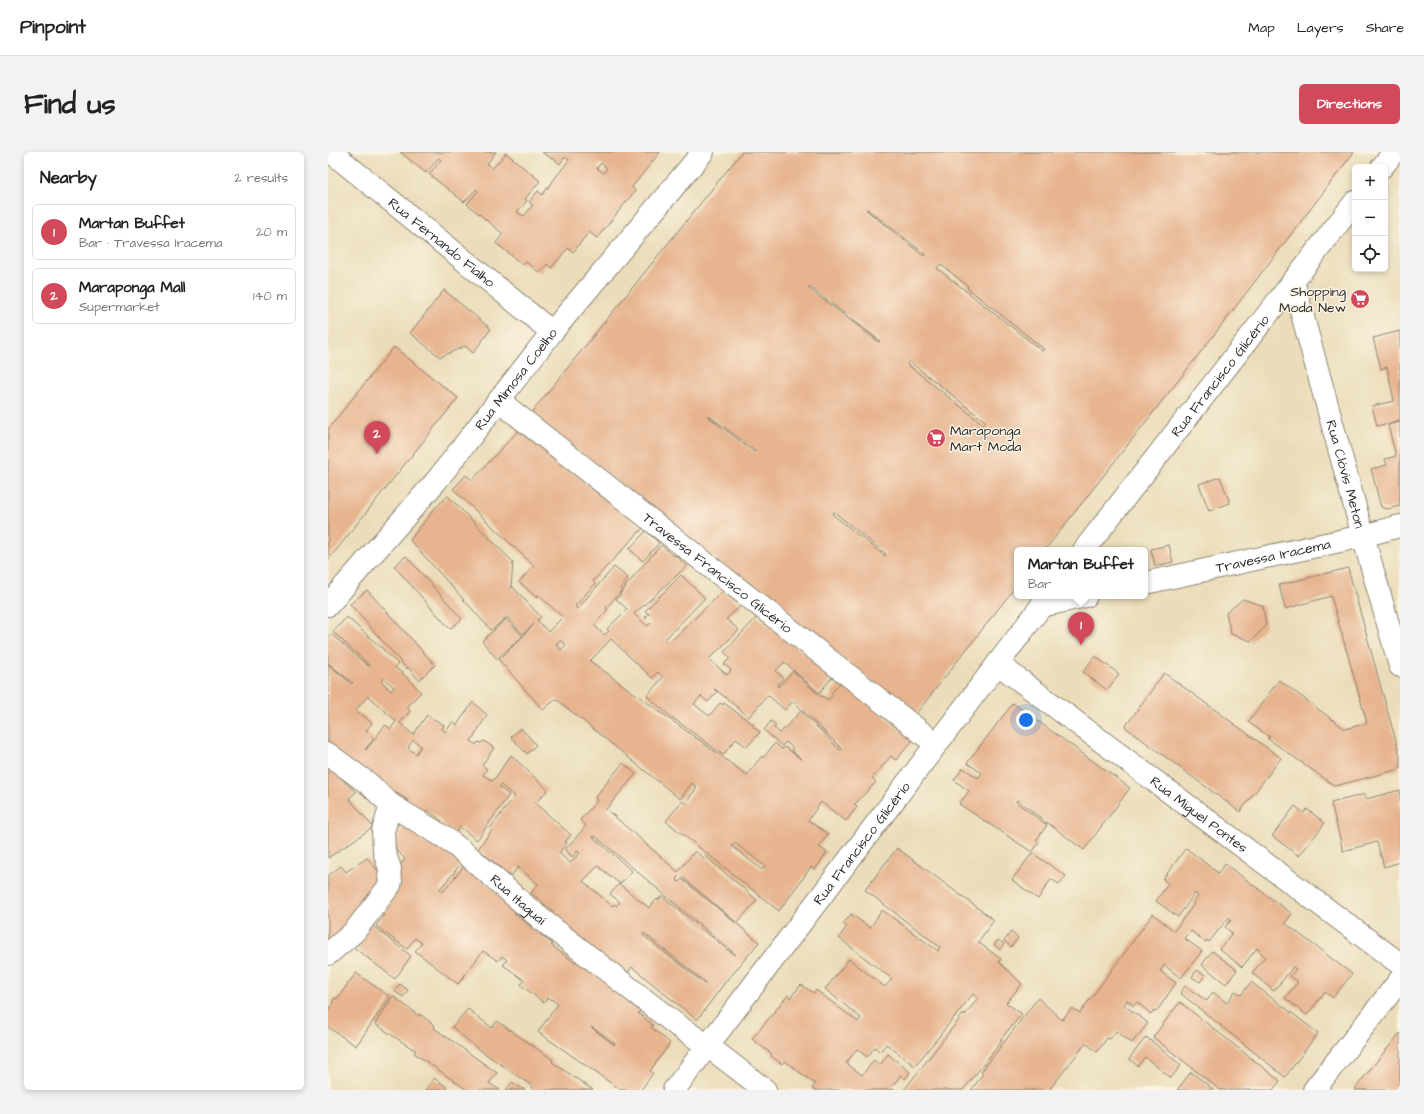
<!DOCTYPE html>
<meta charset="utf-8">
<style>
body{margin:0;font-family:"Architects Daughter",sans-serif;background:#f2f2f2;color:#222}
.controls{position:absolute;right:12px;top:12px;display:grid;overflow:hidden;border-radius:6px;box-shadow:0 2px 6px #0003}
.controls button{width:36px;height:36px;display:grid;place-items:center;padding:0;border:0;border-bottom:1px solid #e0e0e0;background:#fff;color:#222;font:20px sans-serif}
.you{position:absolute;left:698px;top:568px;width:14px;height:14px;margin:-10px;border:3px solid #fff;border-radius:50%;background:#1a73e8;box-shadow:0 0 0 6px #1a73e833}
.badge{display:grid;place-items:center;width:26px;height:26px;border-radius:50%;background:#d1495b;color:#fff;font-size:13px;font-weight:700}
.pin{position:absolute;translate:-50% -33px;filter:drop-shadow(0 1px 2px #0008)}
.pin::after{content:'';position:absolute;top:21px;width:14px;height:12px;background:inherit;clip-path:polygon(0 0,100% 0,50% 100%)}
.popup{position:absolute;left:686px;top:395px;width:134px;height:52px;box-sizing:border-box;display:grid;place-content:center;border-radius:6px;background:#fff;filter:drop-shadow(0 1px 3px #0005);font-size:13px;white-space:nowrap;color:#767676}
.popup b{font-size:15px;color:#222}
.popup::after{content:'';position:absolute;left:50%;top:100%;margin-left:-8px;border:8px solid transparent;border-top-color:#fff}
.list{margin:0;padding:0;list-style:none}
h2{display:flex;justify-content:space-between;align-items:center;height:52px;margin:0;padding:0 16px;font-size:17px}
h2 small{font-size:13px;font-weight:400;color:#767676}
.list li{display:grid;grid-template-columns:26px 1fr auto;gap:12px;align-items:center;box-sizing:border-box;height:56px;margin:0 8px 8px;padding:0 8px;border:1px solid #e0e0e0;border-radius:6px}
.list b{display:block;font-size:15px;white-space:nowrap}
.list p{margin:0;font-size:13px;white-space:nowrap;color:#767676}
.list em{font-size:13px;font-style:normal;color:#767676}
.icon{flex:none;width:22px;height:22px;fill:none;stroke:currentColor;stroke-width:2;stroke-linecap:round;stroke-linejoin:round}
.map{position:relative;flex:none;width:1072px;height:938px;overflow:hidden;border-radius:6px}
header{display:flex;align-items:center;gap:24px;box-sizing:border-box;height:56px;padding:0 20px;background:#fff;border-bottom:1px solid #e0e0e0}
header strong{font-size:19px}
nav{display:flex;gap:22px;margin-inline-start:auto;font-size:14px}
.intro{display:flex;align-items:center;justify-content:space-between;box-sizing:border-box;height:96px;padding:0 24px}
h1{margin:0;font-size:28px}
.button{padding:10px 18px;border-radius:6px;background:#d1495b;color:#fff;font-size:14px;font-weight:700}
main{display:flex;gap:24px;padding:0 24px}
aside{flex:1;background:#fff;border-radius:6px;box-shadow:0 2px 6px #0003}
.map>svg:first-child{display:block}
</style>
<header>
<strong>Pinpoint</strong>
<nav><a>Map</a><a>Layers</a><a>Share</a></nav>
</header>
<div class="intro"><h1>Find us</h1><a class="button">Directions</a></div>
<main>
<aside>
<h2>Nearby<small>2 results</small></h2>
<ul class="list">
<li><span class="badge">1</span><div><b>Martan Buffet</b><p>Bar · Travessa Iracema</p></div><em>20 m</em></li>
<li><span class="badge">2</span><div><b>Maraponga Mall</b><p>Supermarket</p></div><em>140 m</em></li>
</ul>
</aside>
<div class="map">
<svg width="1072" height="938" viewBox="0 0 1072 938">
<rect width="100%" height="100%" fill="#fcf5e5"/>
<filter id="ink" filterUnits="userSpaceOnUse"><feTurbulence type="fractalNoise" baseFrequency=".025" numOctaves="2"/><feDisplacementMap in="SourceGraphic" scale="8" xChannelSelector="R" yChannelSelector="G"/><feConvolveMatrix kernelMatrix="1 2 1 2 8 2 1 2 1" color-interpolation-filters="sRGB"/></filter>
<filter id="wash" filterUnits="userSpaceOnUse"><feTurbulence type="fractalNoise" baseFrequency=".012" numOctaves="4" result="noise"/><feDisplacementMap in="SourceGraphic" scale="16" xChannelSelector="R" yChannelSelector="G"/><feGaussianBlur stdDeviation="0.9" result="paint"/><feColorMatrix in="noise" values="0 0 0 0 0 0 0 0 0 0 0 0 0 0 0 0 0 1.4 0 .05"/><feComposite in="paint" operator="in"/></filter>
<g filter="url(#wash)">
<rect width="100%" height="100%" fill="#ebddba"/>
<g id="blocks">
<path fill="#e7b48f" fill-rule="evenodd" d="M 72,0 L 168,0 L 159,12 L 164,17 L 178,1 L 212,29 L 197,47 L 199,49 L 189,60 L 196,64 L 205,53 L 201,50 L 210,39 L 214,43 L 241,8 L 237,5 L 232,12 L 225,6 L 224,7 L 214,0 L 332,0 L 304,35 L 307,39 L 269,86 L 261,80 L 245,100 L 240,96 L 223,116 L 219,112 L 212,121 L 198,110 L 195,113 L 168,91 L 175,82 L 139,52 L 150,39 L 148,37 L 136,50 L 101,22 L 113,8 L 111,6 L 98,21 ZM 273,11 L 279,16 L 276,21 L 269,16 Z
M 414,0 L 1026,0 L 886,183 L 717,398 L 689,398 L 689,433 L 587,563 L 203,261 ZM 539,57 L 597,102 L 596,104 L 538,58 ZM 612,112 L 640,134 L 639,136 L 716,197 L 714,199 L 609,116 ZM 481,134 L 552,189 L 551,190 L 480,136 ZM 581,209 L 658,270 L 656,273 L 579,212 ZM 380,263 L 427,298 L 426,300 L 379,264 ZM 506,360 L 558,402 L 557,404 L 504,362 Z
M 116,138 L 163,177 L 145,201 L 137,194 L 112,205 L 82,181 Z
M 1072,179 L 1072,268 L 1049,274 L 1044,254 L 1066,249 L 1059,215 L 1053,217 L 1045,186 Z
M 66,195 L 130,246 L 0,408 L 0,277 Z
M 1072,270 L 1072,354 L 1059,357 L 1053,355 L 1043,317 L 1059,313 L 1057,307 L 1068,304 L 1060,273 Z
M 192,277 L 266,338 L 315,376 L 265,429 L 267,432 L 247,454 L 249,457 L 250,456 L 286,415 L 300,426 L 292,437 L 294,438 L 278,456 L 280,457 L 266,473 L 276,483 L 281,479 L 279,477 L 299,457 L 288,447 L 293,442 L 292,441 L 298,435 L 297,434 L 305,426 L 304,426 L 333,393 L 346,404 L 347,403 L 359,414 L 306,462 L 319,474 L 323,471 L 317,465 L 321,462 L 317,459 L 353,423 L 377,446 L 337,487 L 341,491 L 395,439 L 413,454 L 398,467 L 411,478 L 381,507 L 399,523 L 403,518 L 396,512 L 402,506 L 396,500 L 429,465 L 449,482 L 451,481 L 505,524 L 491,541 L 456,510 L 448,519 L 455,526 L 449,533 L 450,535 L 465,519 L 493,545 L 494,544 L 500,548 L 505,543 L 503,541 L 513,530 L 585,588 L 568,608 L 563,604 L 546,624 L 544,626 L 548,630 L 526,653 L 529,655 L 518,669 L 493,650 L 480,668 L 500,682 L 491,695 L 499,700 L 487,718 L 483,715 L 451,759 L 338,669 L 354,649 L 357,652 L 369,635 L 364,631 L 352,647 L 228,547 L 215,558 L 171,508 L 195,484 L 169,507 L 154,489 L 178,467 L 195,484 L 206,472 L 195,482 L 179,465 L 163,478 L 82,388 L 106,357 L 120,344 L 185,410 L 183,436 L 184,434 L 213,465 L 209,468 L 220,480 L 235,465 L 210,443 L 208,445 L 191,430 L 206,414 L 125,337 L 138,323 L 144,328 ZM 283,487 L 324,526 L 330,520 L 335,525 L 319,544 L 341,563 L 395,603 L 408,587 L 419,595 L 432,580 L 425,575 L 426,573 L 396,551 L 395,553 L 392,551 L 381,564 L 366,552 L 373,544 L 380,550 L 389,540 L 386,537 L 387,537 L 421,565 L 440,543 L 457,558 L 465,549 L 514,597 L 512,598 L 473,559 L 452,581 L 446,576 L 448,573 L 443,569 L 436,578 L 454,594 L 458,590 L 465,596 L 463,598 L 474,608 L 457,595 L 454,597 L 447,591 L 436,605 L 433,605 L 419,623 L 262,509 ZM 232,488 L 238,493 L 233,498 L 228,492 ZM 407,691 L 437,714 L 434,718 L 404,694 Z
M 892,325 L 902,351 L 881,359 L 871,332 Z
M 318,379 L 331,391 L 315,409 L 301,397 Z
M 841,393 L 845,410 L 827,414 L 823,397 Z
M 78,404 L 134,467 L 122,477 L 66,414 Z
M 1020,416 L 1072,604 L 1072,617 L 1007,634 L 939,586 L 942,585 L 920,570 L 951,528 L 1017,577 L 1039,571 L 1003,444 L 957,457 L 951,433 Z
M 39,438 L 107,513 L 91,528 L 80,515 L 79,517 L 22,452 Z
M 915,447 L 935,454 L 938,474 L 923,489 L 903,482 L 898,461 Z
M 19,465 L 56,498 L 56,499 L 70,512 L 67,516 L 73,520 L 93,540 L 79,555 L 82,559 L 72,571 L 85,583 L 99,563 L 116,573 L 114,577 L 118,580 L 125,569 L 129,573 L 145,550 L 159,563 L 143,589 L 148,593 L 150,590 L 153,591 L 156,589 L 166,596 L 154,613 L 159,617 L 155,623 L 165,629 L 183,603 L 220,638 L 207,651 L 243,683 L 237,690 L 239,691 L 231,701 L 242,711 L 252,701 L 249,699 L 245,705 L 237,698 L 258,674 L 252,668 L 269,649 L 267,645 L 295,611 L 308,622 L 278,657 L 350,720 L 367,699 L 375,706 L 377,704 L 429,748 L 409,771 L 352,723 L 348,727 L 351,730 L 354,727 L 431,790 L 404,823 L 402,824 L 369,868 L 304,815 L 297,824 L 223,764 L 226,760 L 203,741 L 210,732 L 190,715 L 183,724 L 150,697 L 164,678 L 162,676 L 187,644 L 182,640 L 182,641 L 173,633 L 171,635 L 181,643 L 149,688 L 132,675 L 128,681 L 113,671 L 114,669 L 99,658 L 97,662 L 79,651 L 81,649 L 66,639 L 64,641 L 0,593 L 0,547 L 2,544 L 0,542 L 0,512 L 24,532 L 25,531 L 0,511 L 0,486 L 3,482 L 40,514 L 41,513 L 5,480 ZM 55,526 L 66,535 L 63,539 L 53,529 ZM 40,544 L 68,569 L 63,577 L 57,573 L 38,598 L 37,597 L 46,587 L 38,579 L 44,571 L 32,561 L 31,562 L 27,559 ZM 85,588 L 93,594 L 88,602 L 80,596 ZM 267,684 L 407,802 L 406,803 L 334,744 L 330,748 L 329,747 L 321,756 L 291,732 L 282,742 L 292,750 L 288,754 L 286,752 L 284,754 L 255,729 L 270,714 L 292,732 L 304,719 L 265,685 ZM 316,781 L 378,831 L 377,832 L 315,783 Z
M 767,504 L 791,522 L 779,538 L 755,520 Z
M 836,521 L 953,606 L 912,660 L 797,575 Z
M 685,551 L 802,636 L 756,698 L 689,648 L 688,650 L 719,673 L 708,689 L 711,691 L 704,700 L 631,652 L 641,639 L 626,628 L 635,616 L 650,626 L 654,621 L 639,611 Z
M 193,576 L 208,593 L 199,602 L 183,585 Z
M 0,614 L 28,640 L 21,646 L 45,675 L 0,706 Z
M 1072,638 L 1072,710 L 1056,715 L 1049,690 L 1015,699 L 1003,651 L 1037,642 L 1038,647 Z
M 967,654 L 976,661 L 979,657 L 997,671 L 971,704 L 944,684 Z
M 74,667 L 133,712 L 112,737 L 115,740 L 136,714 L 188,757 L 186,761 L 224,792 L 223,793 L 247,811 L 249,808 L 312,859 L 310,861 L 325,873 L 323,875 L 342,891 L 322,919 L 325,921 L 313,938 L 293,938 L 210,880 L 230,852 L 220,845 L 216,851 L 193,833 L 196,828 L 175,813 L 179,808 L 174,804 L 170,809 L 155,799 L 130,832 L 87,799 L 94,791 L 87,786 L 79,797 L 48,774 L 56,763 L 51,758 L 62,724 L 77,707 L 58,687 ZM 263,875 L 274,882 L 287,892 L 286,893 Z
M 569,696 L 666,768 L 650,790 L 673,807 L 671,810 L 694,832 L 678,851 L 694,862 L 672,888 L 674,889 L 635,938 L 576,938 L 636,861 L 637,863 L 650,846 L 645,842 L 587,914 L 558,892 L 552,900 L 547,895 L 539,905 L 529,897 L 518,911 L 534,923 L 546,908 L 552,913 L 560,902 L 582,920 L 577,927 L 573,923 L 563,936 L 566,938 L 485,938 L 484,937 L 487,932 L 457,909 L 454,912 L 443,904 L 444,902 L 424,887 L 460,843 L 462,846 L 473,833 L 486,841 L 488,838 L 530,870 L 533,866 L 497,837 L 521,807 L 557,835 L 564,827 L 511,786 L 519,774 L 515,772 L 523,762 L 542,776 L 554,758 L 610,799 L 612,795 L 537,738 Z
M 858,696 L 890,721 L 897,712 L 964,762 L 957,771 L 1024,822 L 1005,846 L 997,840 L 979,863 L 957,846 L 970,830 L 962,824 L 968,817 L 965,815 L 946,839 L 924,821 L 937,805 L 929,796 L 914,815 L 891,797 L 904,781 L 897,775 L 903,768 L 901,765 L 881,790 L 879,788 L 878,790 L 863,779 L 856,786 L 874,799 L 853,826 L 836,813 L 832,819 L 848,831 L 828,860 L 826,858 L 823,862 L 809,850 L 806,854 L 799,848 L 796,853 L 820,871 L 804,891 L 788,879 L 782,887 L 779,886 L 769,900 L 758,891 L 721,938 L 643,938 L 655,922 L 653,920 L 710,846 L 734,868 L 744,856 L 752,861 L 825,762 L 846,779 L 866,752 L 865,750 L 870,744 L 867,741 L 850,765 L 828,749 L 840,732 L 835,727 Z
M 704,701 L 738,724 L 731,732 L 723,727 L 710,747 L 684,728 Z
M 39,706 L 62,733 L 0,799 L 0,724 L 13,714 L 18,720 Z
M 37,768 L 83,804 L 67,827 L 20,791 Z
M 683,780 L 690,786 L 683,795 L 676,789 Z
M 670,788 L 676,792 L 672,798 L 666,793 Z
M 884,799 L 909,818 L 898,832 L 874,813 Z
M 869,818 L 877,823 L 872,830 L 864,825 Z
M 28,821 L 62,845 L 28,894 L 0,875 L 0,859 L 5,851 L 4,850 L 7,846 L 9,847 Z
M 923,830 L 990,881 L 957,925 L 852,841 L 857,834 L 879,849 L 885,840 L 899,851 L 907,839 L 913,843 Z
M 72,832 L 80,838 L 75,845 L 66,839 Z
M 65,844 L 91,864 L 92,862 L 107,874 L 106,876 L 169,921 L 161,931 L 172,938 L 139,938 L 86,901 L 88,899 L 47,872 Z
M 852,850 L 952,929 L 945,938 L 892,938 L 825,885 Z
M 140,857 L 164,876 L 169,869 L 225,908 L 224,910 L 265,938 L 205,938 L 203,937 L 205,935 L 204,934 L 149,896 L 124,875 Z
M 1072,881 L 1072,938 L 1026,938 L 1041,919 Z
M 818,885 L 853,913 L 843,926 L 817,905 L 810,914 L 801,907 Z
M 863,920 L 871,926 L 886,938 L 849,938 Z
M 106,926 L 119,935 L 117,938 L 97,938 Z
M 184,930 L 197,938 L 178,938 Z"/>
</g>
</g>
<g filter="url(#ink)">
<use href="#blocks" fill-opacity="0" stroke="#8b8472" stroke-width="1"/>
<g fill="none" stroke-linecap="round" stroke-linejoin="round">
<g stroke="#8b8472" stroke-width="24">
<g id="minor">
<path id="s1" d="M 3,0 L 224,180"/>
<path d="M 1054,15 L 1066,0"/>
<path id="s2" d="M 965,129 L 1035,384 L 1072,514"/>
<path id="s3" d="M 171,249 L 608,592"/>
<path id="s4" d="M 756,398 L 1027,50"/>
<path id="s5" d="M 817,431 L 1035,384 L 1072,374"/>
<path id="s6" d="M 0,453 L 109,328 L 224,180 L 375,0"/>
<path d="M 713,454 L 758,444"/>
<path id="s7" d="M 670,512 L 1072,812"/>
<path id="s8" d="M 0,602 L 41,632 L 63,653 L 116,685 L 137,701 L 213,767 L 350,874 L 380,894 L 437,938"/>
<path d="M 0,802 L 26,780 L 62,733 L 63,729 L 61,725 L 62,717 L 56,699 L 55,679 L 63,653"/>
<path id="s9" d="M 346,938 L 721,444"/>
<path d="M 986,938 L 1072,828"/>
</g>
</g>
<use href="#minor" stroke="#fff" stroke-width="22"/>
</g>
</g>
<defs>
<g id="supermarket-disc" transform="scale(1)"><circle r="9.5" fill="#d1495b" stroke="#fcf5e5"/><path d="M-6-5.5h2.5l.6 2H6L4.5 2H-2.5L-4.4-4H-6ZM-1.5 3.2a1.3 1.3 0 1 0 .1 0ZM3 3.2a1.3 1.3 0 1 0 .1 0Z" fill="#fff"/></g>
</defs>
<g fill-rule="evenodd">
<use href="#supermarket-disc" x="1032" y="147"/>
<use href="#supermarket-disc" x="608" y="286"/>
</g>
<g text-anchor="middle" stroke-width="3" stroke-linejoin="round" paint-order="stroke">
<g font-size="14" fill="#2b2b2b" stroke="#fcf5e5">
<text dy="5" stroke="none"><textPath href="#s1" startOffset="143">Rua Fernando Fialho</textPath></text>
<text dy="5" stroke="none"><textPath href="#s4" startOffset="221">Rua Francisco Glicério</textPath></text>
<text dy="5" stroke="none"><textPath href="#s6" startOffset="294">Rua Mimosa Coelho</textPath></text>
<text dy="5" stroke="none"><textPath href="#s2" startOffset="200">Rua Clóvis Meton</textPath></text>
<text dy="5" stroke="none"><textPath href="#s5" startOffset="131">Travessa Iracema</textPath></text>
<text dy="5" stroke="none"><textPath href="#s3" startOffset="278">Travessa Francisco Glicério</textPath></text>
<text dy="5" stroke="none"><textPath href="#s7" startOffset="251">Rua Miguel Pontes</textPath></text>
<text dy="5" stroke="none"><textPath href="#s9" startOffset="310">Rua Francisco Glicério</textPath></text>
<text dy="5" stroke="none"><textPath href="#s8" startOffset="240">Rua Itaguaí</textPath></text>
</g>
<g font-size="14" fill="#2b2b2b" stroke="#fcf5e5" text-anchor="end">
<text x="1018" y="144">Shopping<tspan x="1018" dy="16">Moda New</tspan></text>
<text x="622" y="283" text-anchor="start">Maraponga<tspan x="622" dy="16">Mart Moda</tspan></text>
</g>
</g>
</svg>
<div class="controls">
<button>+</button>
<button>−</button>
<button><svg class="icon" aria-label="locate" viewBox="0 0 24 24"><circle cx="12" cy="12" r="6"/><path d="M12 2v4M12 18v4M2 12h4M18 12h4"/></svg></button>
</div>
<div class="you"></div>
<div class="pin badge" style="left:753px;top:493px">1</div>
<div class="popup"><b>Martan Buffet</b>Bar</div>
<div class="pin badge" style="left:49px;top:302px">2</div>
</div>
</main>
